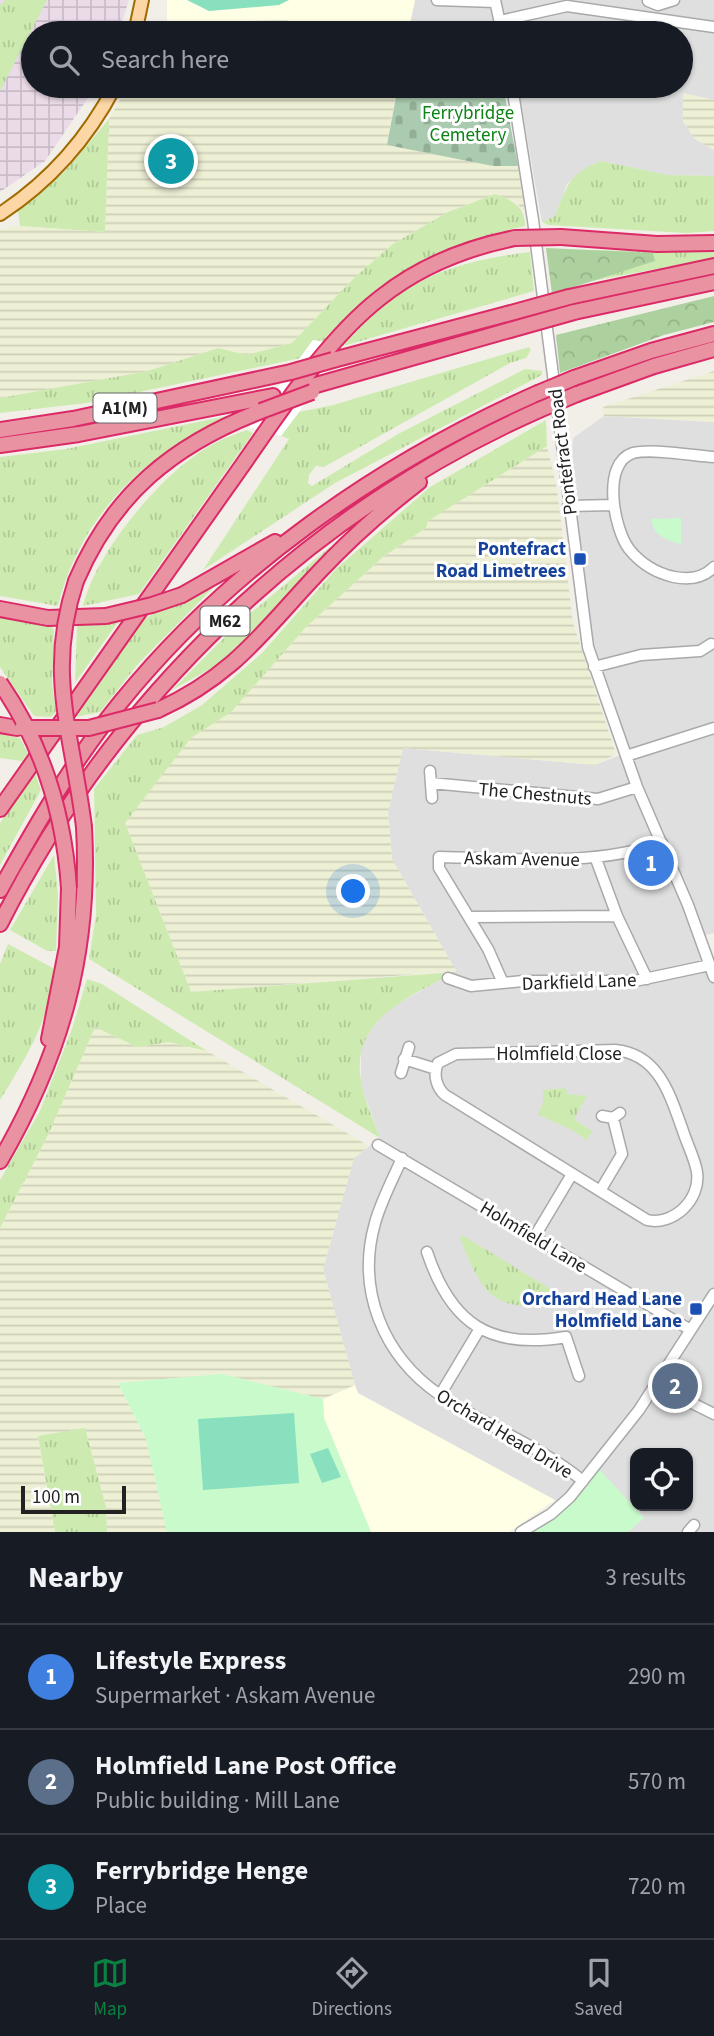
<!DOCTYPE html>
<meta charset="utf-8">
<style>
body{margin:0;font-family:"Source Sans 3",sans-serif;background:#20242c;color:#f1f3f6}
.controls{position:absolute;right:21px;bottom:21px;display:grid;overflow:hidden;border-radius:14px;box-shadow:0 2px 5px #0004}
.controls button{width:63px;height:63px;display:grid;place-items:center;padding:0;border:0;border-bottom:2px solid #363941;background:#171b24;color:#f1f3f6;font:35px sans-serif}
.scale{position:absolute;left:21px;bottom:18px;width:105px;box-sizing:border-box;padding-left:7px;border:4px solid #222;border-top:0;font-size:19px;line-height:24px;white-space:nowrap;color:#222;-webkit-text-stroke:5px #fff;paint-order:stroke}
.you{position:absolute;left:354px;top:892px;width:24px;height:24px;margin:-18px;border:5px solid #fff;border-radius:50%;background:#1a73e8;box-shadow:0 0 0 10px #1a73e833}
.badge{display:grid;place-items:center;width:46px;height:46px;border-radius:50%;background:#0b8043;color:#fff;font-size:23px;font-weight:700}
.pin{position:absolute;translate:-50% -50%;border:4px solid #fff;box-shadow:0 2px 7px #0006}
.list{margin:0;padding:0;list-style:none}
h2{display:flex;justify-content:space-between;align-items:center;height:91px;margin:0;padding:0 28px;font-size:30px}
h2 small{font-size:23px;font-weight:400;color:#9ea1a6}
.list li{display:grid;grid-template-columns:46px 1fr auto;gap:21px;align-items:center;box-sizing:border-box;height:105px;padding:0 28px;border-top:2px solid #363941}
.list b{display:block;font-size:26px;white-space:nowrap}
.list p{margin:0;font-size:23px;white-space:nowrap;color:#9ea1a6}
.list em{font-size:23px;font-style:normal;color:#9ea1a6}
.icon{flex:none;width:38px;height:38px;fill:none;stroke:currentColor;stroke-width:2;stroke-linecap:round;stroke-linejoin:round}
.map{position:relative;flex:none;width:714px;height:1532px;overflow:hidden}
.search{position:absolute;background:#171b24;box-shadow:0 2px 5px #0004;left:21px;right:21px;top:21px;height:77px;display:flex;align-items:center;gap:18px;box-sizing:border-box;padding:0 24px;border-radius:38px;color:#9ea1a6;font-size:26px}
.sheet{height:406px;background:#171b24}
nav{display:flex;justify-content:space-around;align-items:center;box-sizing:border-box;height:98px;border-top:2px solid #363941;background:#171b24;font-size:19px;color:#9ea1a6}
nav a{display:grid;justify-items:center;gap:4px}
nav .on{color:#0b8043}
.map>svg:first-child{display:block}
</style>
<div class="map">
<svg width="714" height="1532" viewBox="0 0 714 1532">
<defs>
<pattern id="industrial-grid" width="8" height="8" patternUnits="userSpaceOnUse" patternTransform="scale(1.75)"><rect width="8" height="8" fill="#ebdbe8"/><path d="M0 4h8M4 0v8" fill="none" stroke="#c9bcc7"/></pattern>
<pattern id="farmland-rules" width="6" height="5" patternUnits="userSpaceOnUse" patternTransform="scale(1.75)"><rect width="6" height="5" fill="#eef0d5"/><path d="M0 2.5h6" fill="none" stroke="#ccceb7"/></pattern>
<pattern id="grass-tufts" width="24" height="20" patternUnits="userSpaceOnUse" patternTransform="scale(1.75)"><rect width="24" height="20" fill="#cdebb0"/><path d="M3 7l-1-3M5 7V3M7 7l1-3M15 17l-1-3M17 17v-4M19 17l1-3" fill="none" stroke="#b0c997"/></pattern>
<pattern id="forest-crowns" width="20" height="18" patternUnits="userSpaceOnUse" patternTransform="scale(1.75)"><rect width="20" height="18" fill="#add19e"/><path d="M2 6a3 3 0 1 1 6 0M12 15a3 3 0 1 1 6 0" fill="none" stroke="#95b388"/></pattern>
<pattern id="cemetery-stones" width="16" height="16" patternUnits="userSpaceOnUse" patternTransform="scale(1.75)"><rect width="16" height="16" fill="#aacbaf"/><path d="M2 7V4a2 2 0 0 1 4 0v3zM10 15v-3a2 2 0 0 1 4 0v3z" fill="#92ae96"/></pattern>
</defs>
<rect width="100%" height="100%" fill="#f2efe9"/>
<path fill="#e0dfdf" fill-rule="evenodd" d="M 415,0 L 714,0 L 714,100 L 683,94 L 683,121 L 695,139 L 714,150 L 714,176 L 668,175 L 601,161 L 567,184 L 555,216 L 542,222 L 518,86 L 681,86 L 681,33 L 408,33 Z
M 604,416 L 714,422 L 714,933 L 701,936 L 714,982 L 714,1532 L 628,1532 L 644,1518 L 597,1468 L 567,1507 L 357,1393 L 323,1269 L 354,1158 L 380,1138 L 361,1085 L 361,1044 L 385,1011 L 456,971 L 392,859 L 388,812 L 403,748 L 595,765 L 628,752 L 588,627 L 571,491 L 573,438 ZM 635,1453 L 688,1453 L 688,1506 L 635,1506 Z"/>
<path fill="url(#industrial-grid)" d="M 0,0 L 129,0 L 118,33 L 33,33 L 33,86 L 96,86 L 45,161 L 0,192 Z"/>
<path fill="#ffffe5" d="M 167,0 L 415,0 L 408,33 L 287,33 L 287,20 L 167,23 Z
M 355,1385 L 358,1393 L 555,1500 L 509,1532 L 371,1532 L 324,1418 L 323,1399 Z"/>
<path fill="url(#farmland-rules)" d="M 288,20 L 287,33 L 152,33 L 167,23 Z
M 128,86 L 350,86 L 396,92 L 387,145 L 493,166 L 518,166 L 525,213 L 517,203 L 495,194 L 448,212 L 393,244 L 355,277 L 292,343 L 246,355 L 218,348 L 148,371 L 0,398 L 0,229 L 20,226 L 105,232 L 109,119 Z
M 683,93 L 714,100 L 714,150 L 695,139 L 683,121 Z
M 714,371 L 714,422 L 604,416 L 603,407 Z
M 547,446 L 557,489 L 573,623 L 616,754 L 595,765 L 403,748 L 388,812 L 392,859 L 456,971 L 191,992 L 125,823 L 189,738 L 231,711 L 306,627 L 383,557 L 426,528 L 428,521 Z
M 95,1027 L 137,1047 L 169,1042 L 207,1051 L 369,1146 L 354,1158 L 323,1269 L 355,1385 L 323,1399 L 222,1374 L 118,1383 L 146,1439 L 167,1532 L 107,1532 L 106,1507 L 85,1428 L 38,1437 L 55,1532 L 0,1532 L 0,1228 L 48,1135 Z"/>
<path fill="url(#grass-tufts)" d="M 5,0 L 47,0 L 0,91 L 0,5 Z
M 109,119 L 105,232 L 20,226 L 18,211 L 65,171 Z
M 601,161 L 668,175 L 714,176 L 714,231 L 686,233 L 548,225 L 542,222 L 555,216 C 567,185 569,174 601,161 Z
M 495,194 C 513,201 525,206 525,226 C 439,245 382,274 323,341 L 313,340 L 301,358 L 87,403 L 0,413 L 0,398 L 148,371 L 218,348 L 246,355 L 292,343 L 355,277 L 393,244 L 448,212 Z
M 587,250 L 714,252 L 714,258 L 587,282 L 654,261 Z
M 530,252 L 534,291 L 343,346 C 402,281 445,263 530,252 Z
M 529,347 L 531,350 L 526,358 L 510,363 L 324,467 L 316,466 L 309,475 L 308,483 L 312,486 L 398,434 L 525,369 L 542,371 L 542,375 L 335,483 L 203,570 L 289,439 L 281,436 L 299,412 L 333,405 Z
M 227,416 L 229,418 C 145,453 80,516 58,606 L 0,596 L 0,457 L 66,449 Z
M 546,420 L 547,446 L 428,521 L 426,528 L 383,557 L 306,627 L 231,712 L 191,738 L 125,823 L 191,992 L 455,972 C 408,998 347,1020 362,1086 C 366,1104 374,1121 380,1138 L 89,959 L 96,915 L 94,789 L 137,735 L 164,727 L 202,705 L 262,653 L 336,569 L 430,487 Z
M 247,430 L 253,433 L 139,594 L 83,606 C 96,551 166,467 217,442 C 226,437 237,434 247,430 Z
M 330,547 L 333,549 L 267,621 L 213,672 L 210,669 L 172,690 L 241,621 Z
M 207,588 L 213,588 L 138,664 L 100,712 L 76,717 L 145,618 Z
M 0,616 L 51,626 L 54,630 L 52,684 L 56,712 L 51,717 L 34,716 L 0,667 Z
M 118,622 L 75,683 L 77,625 Z
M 0,734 L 20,738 L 28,753 L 22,761 L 0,758 Z
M 34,771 L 41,790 L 0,865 L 0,823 Z
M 54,855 L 58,895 L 56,951 L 47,951 L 10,930 Z
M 8,944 L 53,968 C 53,1016 24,1061 0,1100 L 0,964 Z
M 87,979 L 102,984 L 207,1051 L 169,1042 L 137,1047 L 95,1027 L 48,1135 L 0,1228 L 0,1180 L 40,1111 L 72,1029 Z
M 566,1088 L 567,1094 L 587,1096 L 574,1119 L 592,1131 L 587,1140 L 568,1128 L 538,1115 L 543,1103 L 543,1090 Z
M 462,1235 L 562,1296 L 570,1305 C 499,1309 487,1308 460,1238 Z
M 85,1428 L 106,1507 L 107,1532 L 55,1532 L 38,1436 Z"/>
<path fill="url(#forest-crowns)" d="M 546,248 L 653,253 L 655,261 L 552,294 Z
M 714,296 L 714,322 L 664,335 L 560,373 L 556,335 Z"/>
<path fill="url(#cemetery-stones)" d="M 398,86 L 503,86 L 518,166 L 493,166 L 387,145 Z"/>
<path fill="#c8facc" d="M 681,518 L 681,544 C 667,541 651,534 652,519 Z
M 222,1374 L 323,1399 L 324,1418 L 371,1532 L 167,1532 L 146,1439 L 118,1383 Z
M 598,1468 L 644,1518 L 628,1532 L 529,1532 L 562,1512 Z"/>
<path fill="#88e0be" d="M 187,0 L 289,0 L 279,5 L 209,11 Z
M 294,1413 L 299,1483 L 203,1490 L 198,1419 Z
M 328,1448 L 341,1477 L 322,1483 L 310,1454 Z"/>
<path fill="#fff" d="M 313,340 L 343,346 L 299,412 L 281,436 L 249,427 Z"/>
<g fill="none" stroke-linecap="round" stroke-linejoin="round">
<g stroke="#a9a9a9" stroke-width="13">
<path id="minor" d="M 437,0 L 495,2
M 495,0 L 502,33
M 648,1 L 658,5 L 674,0
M 500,21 L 567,6 L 714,27
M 512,86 L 533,220 L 588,647 L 637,787 L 688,905 L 714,977
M 551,86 L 551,87
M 714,457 C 694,456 652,448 633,453 C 601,463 614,529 629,549 C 641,564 656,573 674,577 C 689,580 703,578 714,567
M 568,506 L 614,505
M 594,667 L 641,655 L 700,651 L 711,644
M 626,756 L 714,728
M 430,771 L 432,798
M 431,783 L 598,799 L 637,787
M 596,859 L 617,916 L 647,979
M 470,917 L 617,916
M 448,978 L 471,986 L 523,981 L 635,981 L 710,965
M 503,983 L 488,949 L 439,868 L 439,857 C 514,858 591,867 662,843
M 615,1050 C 659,1054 670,1095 683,1131 C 687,1144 695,1159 697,1172 C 701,1200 673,1226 647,1220 L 445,1095 C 436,1087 433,1074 438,1063 L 456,1054 Z
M 404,1059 L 436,1069
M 401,1073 L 409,1047
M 602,1116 L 613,1118 L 620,1113
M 378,1145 L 689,1329
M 402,1158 C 393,1179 381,1201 375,1223 C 356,1290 383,1356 440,1395 C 487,1427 539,1445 583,1481
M 600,1191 L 622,1154 L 613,1118
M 535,1236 L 572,1174
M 427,1252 C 451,1324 490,1350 566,1337 L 579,1376
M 656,1385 L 714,1414
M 440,1395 L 479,1330
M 521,1532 L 551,1514 L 570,1497 L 639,1410 L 714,1294
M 688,1532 L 694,1525"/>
</g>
<g stroke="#a06b00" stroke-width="16">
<path id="major" d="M 135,33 L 142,0
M 0,214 C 49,182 88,138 115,86"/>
</g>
<g stroke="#dc2a67" stroke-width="18">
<path id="highway" d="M 561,237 L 657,244 L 714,243
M 569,297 L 714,266
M 574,312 L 714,282
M 333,360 L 507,314
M 574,378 L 651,351 L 714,334
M 316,385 L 510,330
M 577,394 L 654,366 L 714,349
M 0,430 L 73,419 L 291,372
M 0,445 L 79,434 L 273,396
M 76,581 C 113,494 173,445 261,411
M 182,595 L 275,542
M 0,609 L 48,618 L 106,616
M 158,710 C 235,675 264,630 319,572 C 350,539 384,509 419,482
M 0,725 L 17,728
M 0,809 C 76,702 151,594 227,487 C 271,426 321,344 380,298 C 420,266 465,248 515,238
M 0,890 C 36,825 73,761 120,703 C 229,568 380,463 538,393
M 0,924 C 114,698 307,513 539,410
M 49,1039 L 67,947 L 69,888
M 0,1161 C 62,1054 91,951 84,827"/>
</g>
<use href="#minor" stroke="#fff" stroke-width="10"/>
<use href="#major" stroke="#fcd6a4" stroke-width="12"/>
<use href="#highway" stroke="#e892a2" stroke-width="14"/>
<g stroke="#dc2a67" stroke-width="18" stroke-linecap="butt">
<path id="highway-bridge" d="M 515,238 L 561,237
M 507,314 L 569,297
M 510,330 L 574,312
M 291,372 L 333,360
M 538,393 L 574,378
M 539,410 L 577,394
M 261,411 L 312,392
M 76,581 C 45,674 73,736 84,827
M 106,616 L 152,605 L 182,595
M 0,683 C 43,745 64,813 69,888
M 22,728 L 89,728 L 158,710"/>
</g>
<use href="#highway-bridge" stroke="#e892a2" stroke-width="14"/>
</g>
<g fill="#1a4fb4" stroke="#fff" stroke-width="2.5">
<rect x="573" y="552" width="14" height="14" rx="3.5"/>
<rect x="689" y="1302" width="14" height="14" rx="3.5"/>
</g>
<g text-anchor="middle" stroke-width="6" stroke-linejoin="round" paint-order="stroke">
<g fill="#fff" stroke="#646464" stroke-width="2">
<rect x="93.5" y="393.5" width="63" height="29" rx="5"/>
<rect x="200.5" y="606.5" width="49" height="29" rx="5"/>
</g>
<g font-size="18" font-weight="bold" fill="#222">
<text x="125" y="414">A1(M)</text>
<text x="225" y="627">M62</text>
</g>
<g font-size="19" fill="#0c8416" stroke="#fff">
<text x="468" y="119">Ferrybridge<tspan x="468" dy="22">Cemetery</tspan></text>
</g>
<g font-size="19" fill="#222" stroke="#fff">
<text transform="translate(562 452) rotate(-97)" y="7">Pontefract Road</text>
<text transform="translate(535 793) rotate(5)" y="7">The Chestnuts</text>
<text transform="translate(522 858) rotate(1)" y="7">Askam Avenue</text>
<text transform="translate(579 981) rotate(-2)" y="7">Darkfield Lane</text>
<text x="559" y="1060">Holmfield Close</text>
<text transform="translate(534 1236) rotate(31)" y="7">Holmfield Lane</text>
<text transform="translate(505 1433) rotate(31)" y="7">Orchard Head Drive</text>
</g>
<g font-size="19" font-weight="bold" fill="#164399" stroke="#fff" text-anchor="end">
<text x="566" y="555">Pontefract<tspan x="566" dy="22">Road Limetrees</tspan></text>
<text x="682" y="1305">Orchard Head Lane<tspan x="682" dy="22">Holmfield Lane</tspan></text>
</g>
</g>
</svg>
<div class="controls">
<button><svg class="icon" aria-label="locate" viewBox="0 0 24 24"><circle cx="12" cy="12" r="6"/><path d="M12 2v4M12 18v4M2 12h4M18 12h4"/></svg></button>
</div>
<div class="scale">100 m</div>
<div class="you"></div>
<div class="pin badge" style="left:651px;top:863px;background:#3f7fe0">1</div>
<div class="pin badge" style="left:675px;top:1386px;background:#5c6f8a">2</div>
<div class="pin badge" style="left:171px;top:161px;background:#0f9aa8">3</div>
<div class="search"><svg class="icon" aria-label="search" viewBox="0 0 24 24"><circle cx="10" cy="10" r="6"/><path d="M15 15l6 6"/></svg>Search here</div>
</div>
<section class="sheet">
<h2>Nearby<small>3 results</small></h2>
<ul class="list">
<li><span class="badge" style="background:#3f7fe0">1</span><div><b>Lifestyle Express</b><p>Supermarket · Askam Avenue</p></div><em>290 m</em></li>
<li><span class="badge" style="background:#5c6f8a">2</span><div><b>Holmfield Lane Post Office</b><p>Public building · Mill Lane</p></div><em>570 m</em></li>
<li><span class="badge" style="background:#0f9aa8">3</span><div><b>Ferrybridge Henge</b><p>Place</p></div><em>720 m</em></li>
</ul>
</section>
<nav>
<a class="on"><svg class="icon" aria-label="map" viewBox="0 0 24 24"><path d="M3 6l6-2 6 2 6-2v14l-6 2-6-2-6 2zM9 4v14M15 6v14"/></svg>Map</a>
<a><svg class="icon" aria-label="directions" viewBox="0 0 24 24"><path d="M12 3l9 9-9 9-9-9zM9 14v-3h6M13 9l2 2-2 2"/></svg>Directions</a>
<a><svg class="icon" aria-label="saved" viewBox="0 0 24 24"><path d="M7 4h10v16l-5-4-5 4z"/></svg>Saved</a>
</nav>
